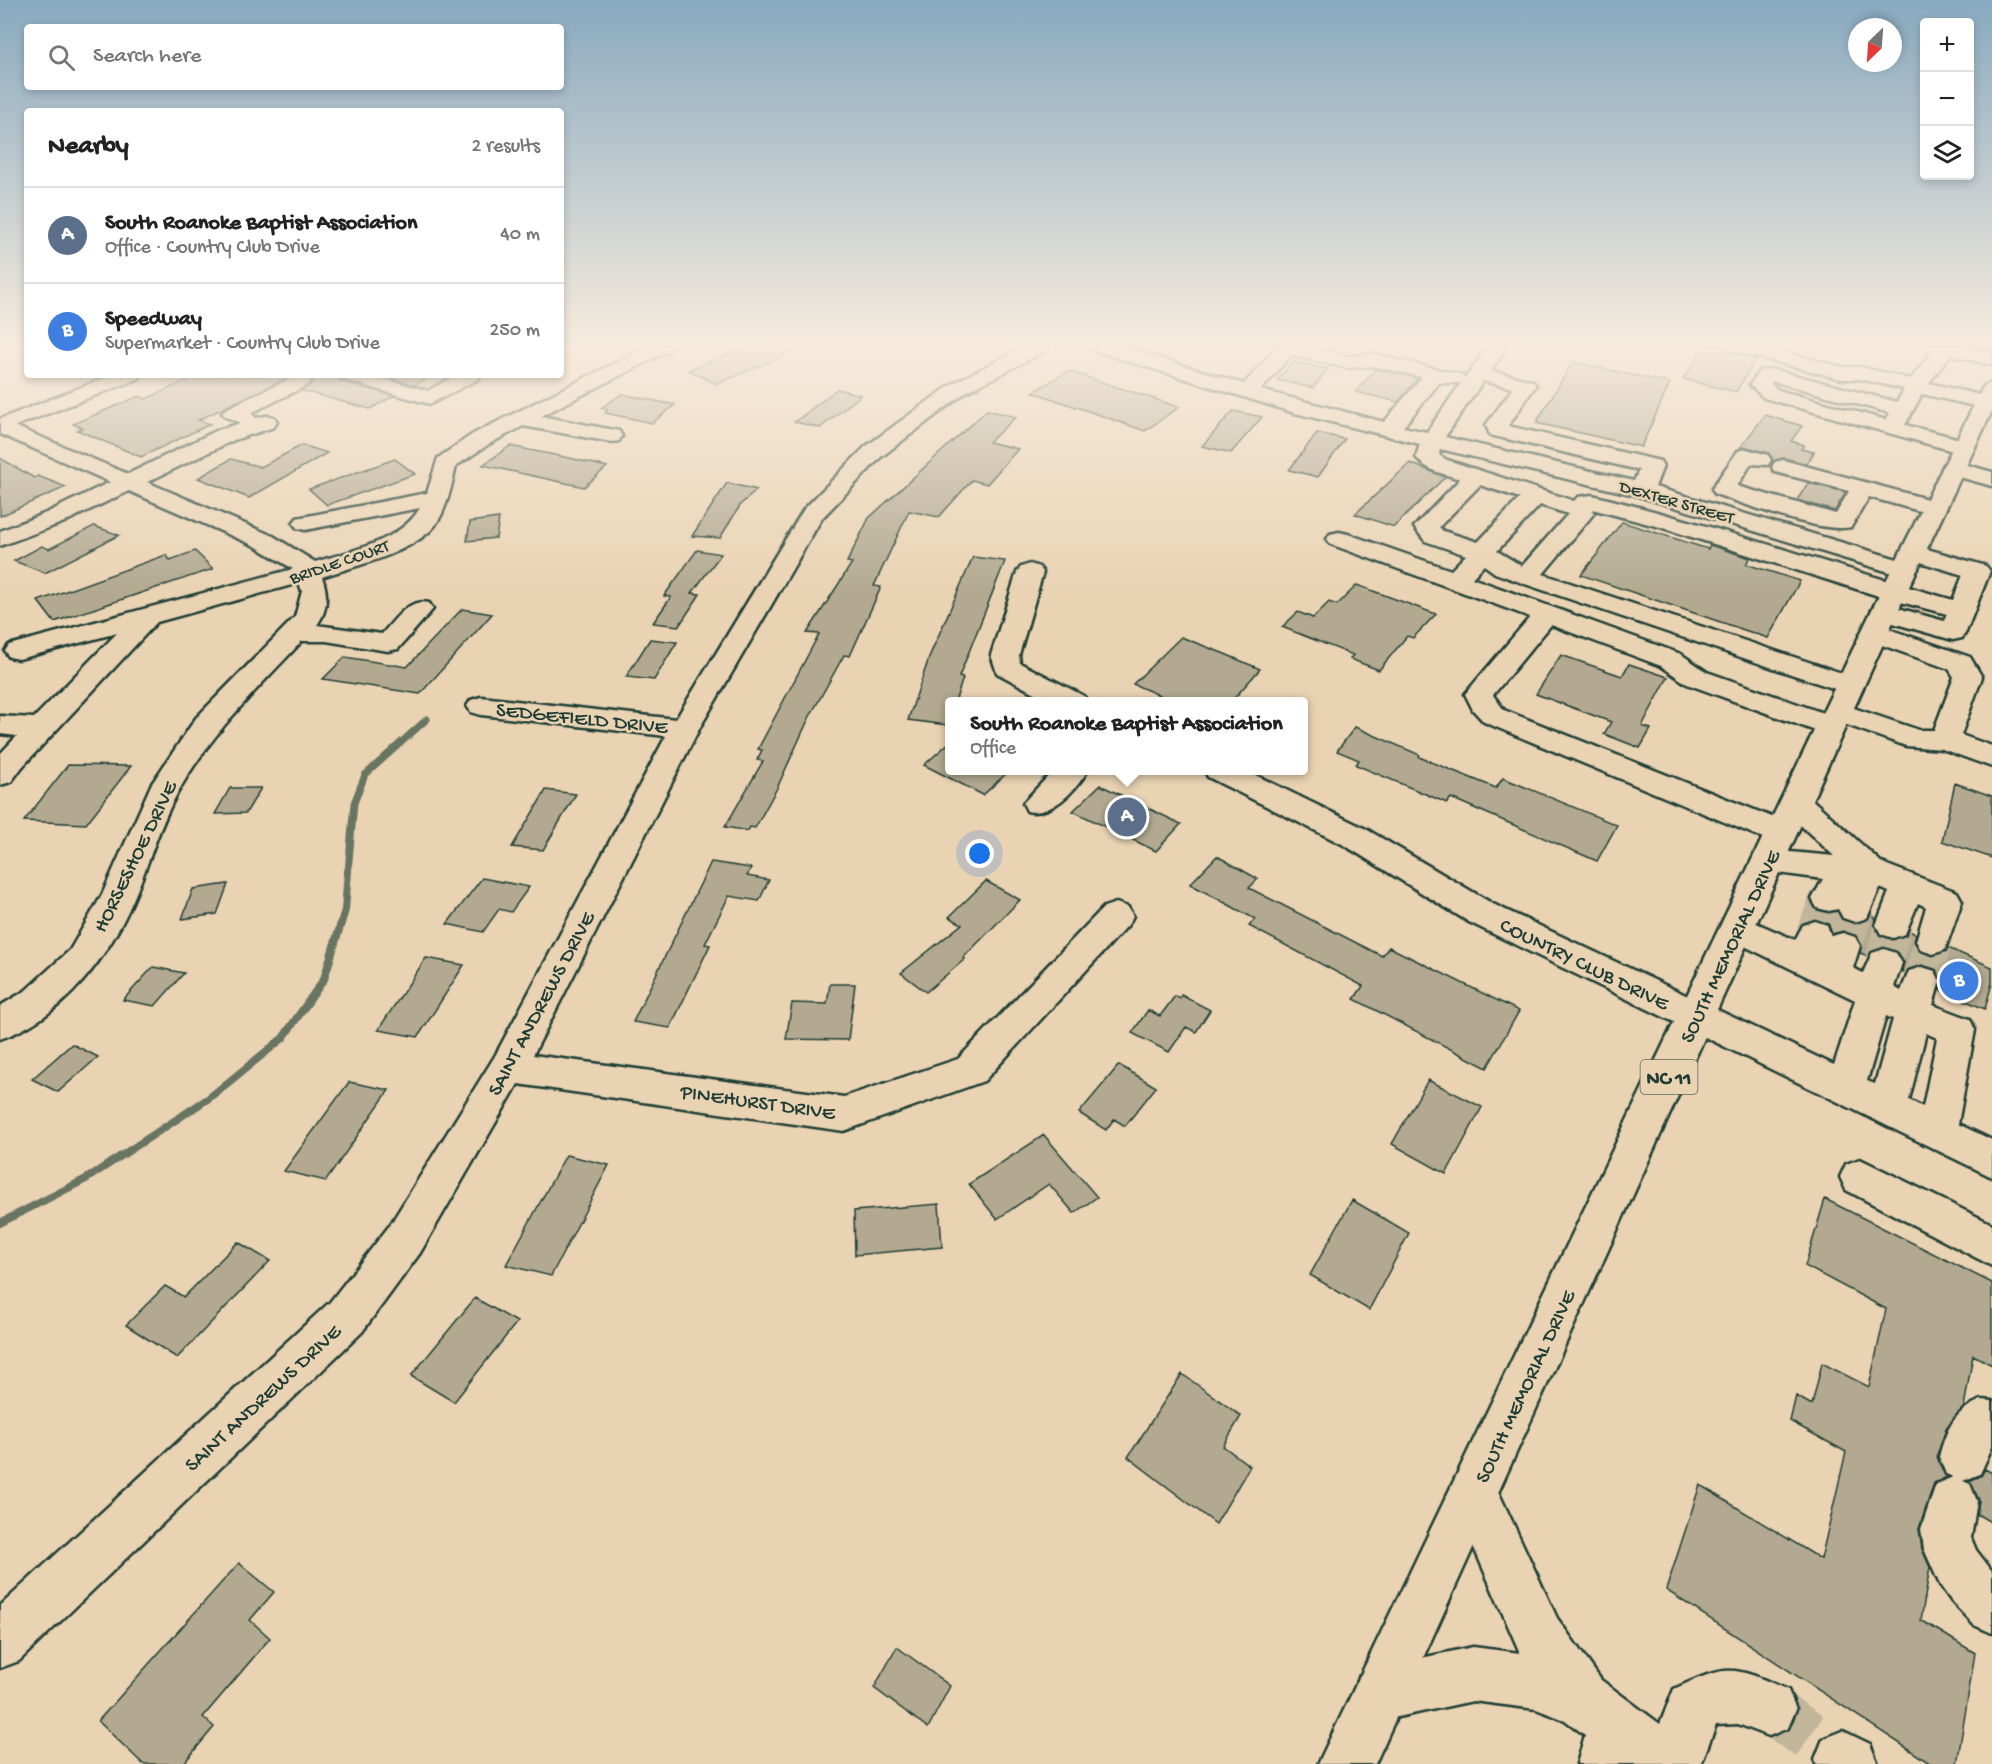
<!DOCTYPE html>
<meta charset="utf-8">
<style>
body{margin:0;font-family:"Gochi Hand",sans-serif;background:#f6f6f6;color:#222}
.controls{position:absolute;right:18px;top:18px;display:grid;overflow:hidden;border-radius:6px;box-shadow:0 3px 9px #0003}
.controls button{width:54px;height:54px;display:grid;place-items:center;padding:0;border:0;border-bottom:2px solid #e0e0e0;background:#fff;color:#222;font:30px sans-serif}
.compass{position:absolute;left:1848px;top:18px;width:54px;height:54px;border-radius:50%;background:#fff;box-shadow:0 3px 9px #0003;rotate:205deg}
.you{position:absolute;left:980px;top:854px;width:21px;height:21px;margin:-15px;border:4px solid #fff;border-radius:50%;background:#1a73e8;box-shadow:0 0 0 9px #1a73e833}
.badge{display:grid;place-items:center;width:39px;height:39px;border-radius:50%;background:#d1495b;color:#fff;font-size:20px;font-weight:700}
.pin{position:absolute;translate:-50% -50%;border:3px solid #fff;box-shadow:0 2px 6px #0006}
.popup{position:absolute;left:945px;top:697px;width:363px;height:78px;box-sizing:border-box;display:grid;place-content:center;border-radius:6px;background:#fff;filter:drop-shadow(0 2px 4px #0005);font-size:20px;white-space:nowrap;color:#767676}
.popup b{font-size:22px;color:#222}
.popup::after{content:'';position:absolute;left:50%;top:100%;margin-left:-12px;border:12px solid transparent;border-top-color:#fff}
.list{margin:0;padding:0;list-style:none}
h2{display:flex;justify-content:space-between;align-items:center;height:78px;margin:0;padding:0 24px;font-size:26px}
h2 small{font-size:20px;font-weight:400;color:#767676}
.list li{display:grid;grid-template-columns:39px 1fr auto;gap:18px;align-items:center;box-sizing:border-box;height:96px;padding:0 24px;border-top:2px solid #e0e0e0}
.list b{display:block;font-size:22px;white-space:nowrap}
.list p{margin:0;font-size:20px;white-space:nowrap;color:#767676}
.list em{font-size:20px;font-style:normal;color:#767676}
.icon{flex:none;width:33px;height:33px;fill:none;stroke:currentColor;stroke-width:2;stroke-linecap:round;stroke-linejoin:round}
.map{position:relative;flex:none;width:1992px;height:1764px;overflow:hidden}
.search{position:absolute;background:#fff;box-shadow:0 3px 9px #0003;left:24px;top:24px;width:540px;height:66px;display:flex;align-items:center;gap:15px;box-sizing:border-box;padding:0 21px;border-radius:6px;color:#767676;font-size:22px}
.panel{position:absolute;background:#fff;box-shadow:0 3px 9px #0003;left:24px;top:108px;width:540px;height:270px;border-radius:6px}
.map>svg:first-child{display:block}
</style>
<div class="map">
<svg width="1992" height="1764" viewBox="0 0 1992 1764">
<rect width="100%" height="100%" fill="#ead3b3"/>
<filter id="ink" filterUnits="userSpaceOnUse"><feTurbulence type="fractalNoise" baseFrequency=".0167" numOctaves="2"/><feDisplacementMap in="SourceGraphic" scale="12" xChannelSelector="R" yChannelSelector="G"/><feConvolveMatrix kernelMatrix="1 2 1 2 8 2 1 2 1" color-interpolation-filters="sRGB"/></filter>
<g filter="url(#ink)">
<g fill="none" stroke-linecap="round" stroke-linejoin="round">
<path stroke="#687462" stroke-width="7" d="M 348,872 L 354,803 L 365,775 L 427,719"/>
<path stroke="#687462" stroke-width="8" d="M 0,1223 L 86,1179 L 209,1098 L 283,1038 L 324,979 L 345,910 L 348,871"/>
</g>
<path fill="#b2a990" stroke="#1f3d34" stroke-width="1.5" d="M 749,346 L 807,346 L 717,384 L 688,370 Z
M 1706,346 L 1725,346 L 1729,352 L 1756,359 L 1736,392 L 1683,379 Z
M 1293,362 L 1328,369 L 1313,388 L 1277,380 Z
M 1573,362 L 1670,383 L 1641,447 L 1536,423 Z
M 1375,369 L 1418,378 L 1398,402 L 1356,392 Z
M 1068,371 L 1179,407 L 1145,431 L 1033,392 Z
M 199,375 L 293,375 L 198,420 L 210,424 L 141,457 L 77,430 L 83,428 L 73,424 L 139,396 L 146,399 Z
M 309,375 L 336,375 L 340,381 L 394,396 L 370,409 L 302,391 L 313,382 Z
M 378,375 L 433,375 L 415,385 Z
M 837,389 L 861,395 L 820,428 L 795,422 Z
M 622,394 L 675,405 L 652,423 L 605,413 L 608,410 L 601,408 Z
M 987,410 L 1016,417 L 989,442 L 1018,449 L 987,484 L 972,480 L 939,517 L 909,511 L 874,586 L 881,587 L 850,656 L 844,655 L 808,720 L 777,788 L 755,828 L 750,827 L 748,831 L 725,827 L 763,761 L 757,760 L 762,750 L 758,749 L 819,634 L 807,633 L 852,563 L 847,562 L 869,518 Z
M 1233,411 L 1262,417 L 1231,453 L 1202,446 Z
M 1765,415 L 1802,426 L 1791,441 L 1804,445 L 1801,449 L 1814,452 L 1807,464 L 1784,458 L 1773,461 L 1769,453 L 1747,447 L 1740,448 Z
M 1317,433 L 1345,439 L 1318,477 L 1289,470 Z
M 302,445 L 327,453 L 249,498 L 198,478 L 231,459 L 261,467 Z
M 510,446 L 574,459 L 607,467 L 584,487 L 483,465 Z
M 0,458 L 34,478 L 38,476 L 66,487 L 0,516 Z
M 395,459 L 415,474 L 327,505 L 309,489 Z
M 1410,463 L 1445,477 L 1394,527 L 1355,514 Z
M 727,483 L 757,490 L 741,504 L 720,538 L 692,536 Z
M 1808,483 L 1846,492 L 1835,511 L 1797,500 Z
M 499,518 L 496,538 L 467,541 L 470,522 Z
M 1622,522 L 1708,549 L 1710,545 L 1750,558 L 1746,564 L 1800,581 L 1768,638 L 1581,575 Z
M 94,526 L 119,535 L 45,573 L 14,561 L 42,546 L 49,549 Z
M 697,550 L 721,554 L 692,593 L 700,594 L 679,626 L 653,623 L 671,597 L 664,596 Z
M 195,551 L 213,569 L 54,622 L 38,601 L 166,555 L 170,560 Z
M 973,557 L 1005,561 L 959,677 L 963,678 L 955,702 L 950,702 L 947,725 L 908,720 L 930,655 Z
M 1357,585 L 1436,614 L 1413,638 L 1407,636 L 1379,670 L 1350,659 L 1353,655 L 1282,627 L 1298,612 L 1313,618 L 1329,602 L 1337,605 Z
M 462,609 L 492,614 L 420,694 L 323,679 L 345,657 L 407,667 Z
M 1181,637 L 1225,654 L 1260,669 L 1231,702 L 1175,702 L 1133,684 Z
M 650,639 L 677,642 L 654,680 L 626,677 Z
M 1561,655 L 1622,676 L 1629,664 L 1668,677 L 1642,726 L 1651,729 L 1640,748 L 1604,734 L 1611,722 L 1536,694 Z
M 1355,727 L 1420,755 L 1419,757 L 1496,788 L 1503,778 L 1617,825 L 1597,861 L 1451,798 L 1447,803 L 1356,765 L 1359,760 L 1337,751 Z
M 950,742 L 950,771 L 1009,771 L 983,795 L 924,765 Z
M 68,765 L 131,766 L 86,824 L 24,821 Z
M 1955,783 L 1992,796 L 1992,858 L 1942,841 Z
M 1100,785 L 1181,824 L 1156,851 L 1073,811 Z
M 230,788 L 261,788 L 246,813 L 215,814 Z
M 546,790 L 576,794 L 543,850 L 512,847 Z
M 1217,856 L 1258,879 L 1249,888 L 1382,956 L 1389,947 L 1519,1011 L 1487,1068 L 1354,999 L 1363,986 L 1249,926 L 1255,919 L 1190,884 Z
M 711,862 L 751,868 L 747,876 L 769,880 L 759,901 L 729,896 L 705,944 L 710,945 L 670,1028 L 633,1022 Z
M 482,878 L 529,887 L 511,912 L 499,909 L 483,932 L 447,924 Z
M 986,881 L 1020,900 L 963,958 L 965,959 L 926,992 L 901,973 L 962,924 L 949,917 Z
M 228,884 L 217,914 L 182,919 L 193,889 Z
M 1824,912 L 1837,912 L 1842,920 L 1854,924 L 1868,920 L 1871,915 L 1876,918 L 1874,926 L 1880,936 L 1894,940 L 1906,936 L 1909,931 L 1916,934 L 1914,942 L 1920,952 L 1934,956 L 1946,952 L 1948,948 L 1992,967 L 1992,983 L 1985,1009 L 1940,990 L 1942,980 L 1936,969 L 1921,965 L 1908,969 L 1906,973 L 1902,971 L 1904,962 L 1897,951 L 1883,947 L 1871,951 L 1868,956 L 1860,953 L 1862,945 L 1857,936 L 1844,931 L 1832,933 L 1829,924 L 1821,920 Z
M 426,958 L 464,965 L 418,1037 L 378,1030 Z
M 153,967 L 184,973 L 155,1006 L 123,1000 Z
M 830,984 L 855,984 L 848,1040 L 786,1039 L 792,1003 L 827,1004 Z
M 1181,995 L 1210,1010 L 1196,1032 L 1186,1027 L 1169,1052 L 1132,1033 L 1148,1010 L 1160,1016 L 1175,996 L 1180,998 Z
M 72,1044 L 98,1057 L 58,1092 L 32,1079 Z
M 1119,1065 L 1156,1087 L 1125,1126 L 1114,1119 L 1106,1130 L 1079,1113 Z
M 1428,1080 L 1482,1107 L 1446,1174 L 1392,1144 Z
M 349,1082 L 389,1090 L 326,1181 L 284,1171 Z
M 1044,1135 L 1097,1197 L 1074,1213 L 1049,1184 L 997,1219 L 969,1184 Z
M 566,1155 L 609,1165 L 551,1276 L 506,1265 Z
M 1825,1199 L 1992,1283 L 1992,1365 L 1973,1355 L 1964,1407 L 1946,1429 L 1937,1456 L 1947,1477 L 1934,1483 L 1919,1529 L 1922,1549 L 1930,1567 L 1921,1620 L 1975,1653 L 1957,1764 L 1931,1764 L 1666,1590 L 1700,1485 L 1821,1559 L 1846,1452 L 1790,1421 L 1796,1396 L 1812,1405 L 1822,1363 L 1869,1387 L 1886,1309 L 1805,1266 Z
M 1352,1200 L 1409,1233 L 1369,1310 L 1310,1275 Z
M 939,1204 L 942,1247 L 855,1255 L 854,1211 Z
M 238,1242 L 270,1261 L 177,1358 L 126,1325 L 165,1286 L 184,1297 Z
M 475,1298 L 517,1322 L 454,1402 L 411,1376 Z
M 1182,1374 L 1241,1416 L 1223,1446 L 1250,1466 L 1216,1524 L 1128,1457 Z
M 1985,1469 L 1992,1473 L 1992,1523 L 1977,1514 L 1979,1500 L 1969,1481 L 1981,1476 Z
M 239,1563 L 274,1592 L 250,1620 L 270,1638 L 203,1717 L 214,1727 L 183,1764 L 143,1764 L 98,1721 Z
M 897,1647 L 950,1686 L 928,1728 L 874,1688 Z"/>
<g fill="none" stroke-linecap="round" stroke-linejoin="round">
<path stroke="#c1b59a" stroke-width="38" stroke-dasharray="38 19" stroke-linecap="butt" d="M 1815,934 L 1829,899
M 1843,946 L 1855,909
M 1884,963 L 1893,925
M 1922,981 L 1933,941"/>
<path stroke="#c1b59a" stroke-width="49" stroke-dasharray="49 24" stroke-linecap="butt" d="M 1769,1709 L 1843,1759"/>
<g stroke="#1f3d34" stroke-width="5">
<path id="minor" d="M 649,346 L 673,346 L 670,350 L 541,416 L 619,431 L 622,436 L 619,441 L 611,442 L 523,426 L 489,444 L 456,466 C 451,487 446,516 430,531 C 401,556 358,565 322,577 C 328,593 328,610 317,625 L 382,634 C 395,620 408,598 429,603 L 433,609 L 398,649 L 388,651 L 326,641 L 302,641 C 257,689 210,734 178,792 C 160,823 150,860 136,893 C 111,954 65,1017 0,1039 L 0,1006 L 25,991 L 70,950 L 102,895 L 151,785 L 196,718 L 295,617 L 302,591 L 299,583 L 157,622 L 22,767 L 11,782 L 0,785 L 0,754 L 17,736 L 0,734 L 0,716 L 34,718 L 117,633 L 19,659 L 9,657 L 5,651 L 9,645 L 293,569 L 255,546 L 129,491 L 62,523 L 0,546 L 0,531 L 46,513 L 110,482 L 0,434 L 0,420 L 128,474 L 218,430 L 241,423 L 226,417 L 222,413 L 226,409 L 294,377 L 308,377 L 311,381 L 308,385 L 251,413 L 256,418 L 266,416 L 274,417 L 277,422 L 274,427 L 234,440 L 147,482 L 273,536 L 315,562 C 350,551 400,542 420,508 L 305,530 L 297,528 L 293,523 L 297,518 L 427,493 L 438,458 L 473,434 Z
M 1026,346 L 1050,346 L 1047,350 L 966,392 L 881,457 L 822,518 L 699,729 L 533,1055 L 844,1097 L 958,1059 L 1104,907 L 1116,903 L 1128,907 L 1133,916 L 1128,925 L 984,1081 L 844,1131 L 518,1084 L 420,1253 L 362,1332 L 19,1661 L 0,1668 L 0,1606 L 330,1302 L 390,1225 L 495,1056 L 666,736 L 481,715 L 471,712 L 467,706 L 471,700 L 481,697 L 676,719 L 804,509 L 865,447 L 952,384 Z
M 1090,346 L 1119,346 L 1244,384 L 1278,346 L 1302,346 L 1347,356 L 1373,354 L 1462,375 L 1465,379 L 1488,346 L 1507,346 L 1491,371 L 1533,381 L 1536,385 L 1508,426 L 1660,461 L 1663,466 L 1655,487 L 1914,564 L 1918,569 L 1914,574 L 1905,577 L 1896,574 L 1635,495 L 1440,449 L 1439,455 L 1447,460 L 1574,501 L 1578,497 L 1592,495 C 1714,525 1833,566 1953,600 L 1963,575 L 1904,557 L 1901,552 L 1904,547 L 1913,545 L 1986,566 L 1990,571 L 1966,632 L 1962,638 L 1953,640 L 1875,618 L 1871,612 L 1875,606 L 1884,604 L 1944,621 L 1947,614 L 1885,598 L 1660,527 L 1592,509 L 1594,513 L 1590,518 L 1543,574 L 1860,679 L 1864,685 L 1860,691 L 1850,694 L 1525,584 L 1495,573 L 1484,565 L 1472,578 L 1681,654 L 1707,672 L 1826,714 L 1829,706 L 1839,703 L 1919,730 L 1934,730 L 1954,677 L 1949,669 L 1865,639 L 1861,633 L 1865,627 L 1874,625 L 1883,627 L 1970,657 L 1982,677 L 1961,735 L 1992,746 L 1992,767 L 1942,749 L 1906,746 L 1844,724 L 1841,733 L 1831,735 L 1821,733 L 1687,684 L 1661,666 L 1551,625 L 1493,695 L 1504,710 L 1792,825 L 1797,833 L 1792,841 L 1781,844 L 1770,841 L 1484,722 L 1473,710 L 1465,694 L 1530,617 L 1330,544 L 1327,539 L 1330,534 L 1339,532 L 1348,534 L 1451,570 L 1466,555 L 1425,541 L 1414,527 L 1460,479 C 1445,474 1426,471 1416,457 L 1420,444 L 1295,413 L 1093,350 ZM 1291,355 L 1347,368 L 1373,366 L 1422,377 L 1384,422 L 1261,390 ZM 1483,381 L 1513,388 L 1486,425 L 1490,435 L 1639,470 L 1634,481 L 1445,437 ZM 1439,383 L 1461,383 L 1427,432 L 1403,427 ZM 1480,485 L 1520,498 L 1478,542 L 1443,531 L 1439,527 ZM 1540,505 L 1568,514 L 1522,566 L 1497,551 Z
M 1727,346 L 1759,346 L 1842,367 L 1860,367 L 1911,379 L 1932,352 L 1926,350 L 1924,346 L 1960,346 L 1992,353 L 1992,365 L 1950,355 L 1929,383 L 1992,398 L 1992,410 L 1922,394 L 1905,425 L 1972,442 L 1975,447 L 1972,452 L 1964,454 L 1764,398 L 1750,385 L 1759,371 L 1771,369 L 1897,402 L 1904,389 L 1860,379 L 1842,379 L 1730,350 ZM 1772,381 L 1890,413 L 1886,420 L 1778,390 L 1771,384 Z
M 338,375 L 370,375 L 428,391 L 456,375 L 481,375 L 478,379 L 430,404 L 341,379 Z
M 1746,449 L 1768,455 L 1771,460 L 1768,465 L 1751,464 L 1737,486 L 1836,514 L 1849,491 L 1775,472 L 1772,467 L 1775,462 L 1783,460 L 1942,503 L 1946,508 L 1942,513 L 1934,515 L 1869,497 L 1851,527 C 1822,534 1746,504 1715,494 L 1712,489 L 1715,484 L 1738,451 Z
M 1953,461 L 1992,472 L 1992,486 L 1945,473 L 1942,468 L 1945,463 Z
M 1030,564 L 1039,567 L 1043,572 L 1019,655 L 1020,663 L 1084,696 L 1088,702 L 1051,702 L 997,673 L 991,655 L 1017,572 L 1021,567 Z
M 1054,770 L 1088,770 C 1076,790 1051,817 1027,811 L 1023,803 Z
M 1204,770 L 1245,770 L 1366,829 L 1493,904 L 1834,1065 L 1855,1000 L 1726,937 L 1721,928 L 1726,919 L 1738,915 L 1795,940 L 1803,925 L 1815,921 L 1827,925 L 1831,936 L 1843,933 L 1855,937 L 1860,946 L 1853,968 L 1863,973 L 1872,953 L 1884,949 L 1896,953 L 1902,963 L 1894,987 L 1901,991 L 1909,971 L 1922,967 L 1935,971 L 1940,981 L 1933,1005 L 1970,1019 L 1975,1030 L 1958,1124 L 1992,1140 L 1992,1177 L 1469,922 L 1344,845 L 1208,777 ZM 1886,1016 L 1893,1019 L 1875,1084 L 1867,1081 ZM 1926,1033 L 1937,1038 L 1923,1107 L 1909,1100 Z
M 1795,791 L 1806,794 L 1882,863 L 1957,892 L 1962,901 L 1945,950 L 1933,954 L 1921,950 L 1916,941 L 1926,907 L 1918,903 L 1905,934 L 1893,938 L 1881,934 L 1876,925 L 1889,892 L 1880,888 L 1867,918 L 1855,922 L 1843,918 L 1838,909 L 1829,911 L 1817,908 L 1812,899 L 1823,879 L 1757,870 L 1752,862 L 1757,854 L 1768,850 L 1834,856 L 1784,810 L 1780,802 L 1784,794 Z
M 1860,1159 L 1992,1224 L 1992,1266 L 1846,1190 L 1840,1177 L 1846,1164 Z
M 1981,1400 L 1992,1401 L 1992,1447 L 1980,1474 L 1963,1481 L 1970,1484 L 1977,1501 L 1971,1538 L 1976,1550 L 1992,1571 L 1992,1633 L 1974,1625 L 1952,1602 L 1940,1585 L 1924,1549 L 1921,1529 L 1936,1484 L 1953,1477 L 1946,1474 L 1939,1457 C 1946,1430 1954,1411 1981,1400 Z
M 1474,1469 L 1491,1476 L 1557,1618 L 1601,1680 L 1660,1724 L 1674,1689 C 1730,1663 1733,1666 1788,1690 L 1796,1709 L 1788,1728 L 1769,1736 L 1738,1724 L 1716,1725 L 1701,1764 L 1577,1764 L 1585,1735 L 1565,1720 L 1536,1709 L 1473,1701 L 1379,1721 L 1360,1713 L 1352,1694 L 1360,1675 L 1379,1667 L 1473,1647 L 1520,1653 L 1450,1493 L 1457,1476 Z
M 1843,1731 L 1870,1744 L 1878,1764 L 1817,1764 L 1815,1759 L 1823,1739 Z"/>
</g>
<g stroke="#1f3d34" stroke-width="5">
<path id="major" d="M 113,375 L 141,375 L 138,379 L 0,432 L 0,419 Z
M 1992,383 L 1992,411 L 1907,591 L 1375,1764 L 1318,1764 L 1881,591 L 1982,389 L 1985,385 Z"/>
</g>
<use href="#minor" fill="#ead3b3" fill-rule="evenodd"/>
<use href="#major" fill="#ead3b3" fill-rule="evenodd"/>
</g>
</g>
<linearGradient id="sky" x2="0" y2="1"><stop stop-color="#88a9bf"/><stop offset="0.58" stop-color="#f6ebdd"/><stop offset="1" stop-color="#f6ebdd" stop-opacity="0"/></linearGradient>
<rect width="1992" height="593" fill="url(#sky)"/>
<g text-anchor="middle" stroke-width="5" stroke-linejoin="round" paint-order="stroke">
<g font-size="18" fill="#1f3d34" stroke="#ead3b3">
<text transform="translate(1677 501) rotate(16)" y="6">DEXTER STREET</text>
<text transform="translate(339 561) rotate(-19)" y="6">BRIDLE COURT</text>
</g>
<rect fill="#ead3b3" stroke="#5c6a5a" stroke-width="1.5" x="1640.5" y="1060" width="57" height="34" rx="4.5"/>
<g font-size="20" font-weight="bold" fill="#1f3d34">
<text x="1669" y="1084">NC 11</text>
</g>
<g font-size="21" fill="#1f3d34" stroke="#ead3b3">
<text transform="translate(582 717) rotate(6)" y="7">SEDGEFIELD DRIVE</text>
<text transform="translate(134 856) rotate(-64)" y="7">HORSESHOE DRIVE</text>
<text transform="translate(1729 946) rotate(-65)" y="7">SOUTH MEMORIAL DRIVE</text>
<text transform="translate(1585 963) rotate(26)" y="7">COUNTRY CLUB DRIVE</text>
<text transform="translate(540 1003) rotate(-62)" y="7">SAINT ANDREWS DRIVE</text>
<text transform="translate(758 1101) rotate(8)" y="7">PINEHURST DRIVE</text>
<text transform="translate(1524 1386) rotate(-65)" y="7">SOUTH MEMORIAL DRIVE</text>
<text transform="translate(262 1397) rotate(-43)" y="7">SAINT ANDREWS DRIVE</text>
</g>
</g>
</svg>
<div class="controls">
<button>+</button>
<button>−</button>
<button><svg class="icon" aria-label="layers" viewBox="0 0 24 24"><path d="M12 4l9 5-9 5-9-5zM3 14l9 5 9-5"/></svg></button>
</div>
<svg class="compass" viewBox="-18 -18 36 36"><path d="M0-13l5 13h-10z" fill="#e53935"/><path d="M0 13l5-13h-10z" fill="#767676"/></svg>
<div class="you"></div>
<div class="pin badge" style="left:1127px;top:817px;background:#5c6f8a">A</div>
<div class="popup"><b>South Roanoke Baptist Association</b>Office</div>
<div class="pin badge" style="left:1959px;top:981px;background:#3f7fe0">B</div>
<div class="search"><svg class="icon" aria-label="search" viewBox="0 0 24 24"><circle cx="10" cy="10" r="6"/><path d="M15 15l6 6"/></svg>Search here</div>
<section class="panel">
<h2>Nearby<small>2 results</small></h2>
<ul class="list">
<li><span class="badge" style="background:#5c6f8a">A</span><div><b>South Roanoke Baptist Association</b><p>Office · Country Club Drive</p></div><em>40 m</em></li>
<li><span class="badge" style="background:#3f7fe0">B</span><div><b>Speedway</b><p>Supermarket · Country Club Drive</p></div><em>250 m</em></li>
</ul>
</section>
</div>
